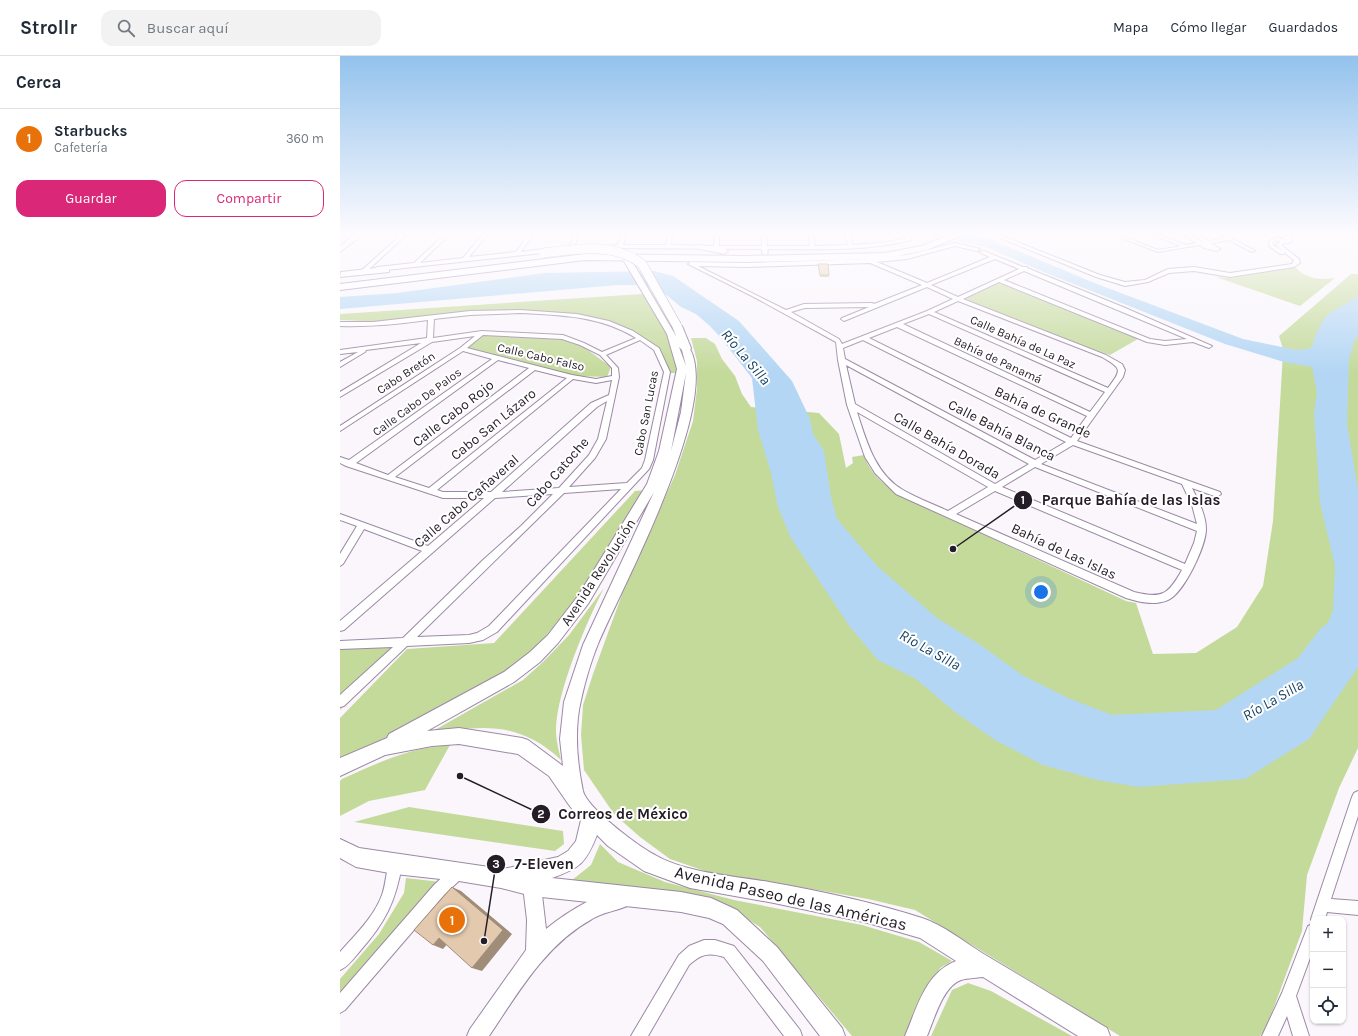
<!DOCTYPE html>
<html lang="es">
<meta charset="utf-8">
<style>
body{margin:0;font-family:Karla,sans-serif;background:#f2f2f3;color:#1f2937}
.controls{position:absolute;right:12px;bottom:12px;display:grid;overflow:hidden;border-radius:8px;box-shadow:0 1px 3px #0004}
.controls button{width:36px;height:36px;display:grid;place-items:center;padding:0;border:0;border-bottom:1px solid #e0e1e3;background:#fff;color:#1f2937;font:20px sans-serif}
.you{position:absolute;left:701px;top:536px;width:14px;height:14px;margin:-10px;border:3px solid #fff;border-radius:50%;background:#1a73e8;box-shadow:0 0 0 6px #1a73e833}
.badge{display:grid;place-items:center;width:26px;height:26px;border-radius:50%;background:#db2777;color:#fff;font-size:13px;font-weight:700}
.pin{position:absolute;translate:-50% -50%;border:2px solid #fff;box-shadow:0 1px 4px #0006}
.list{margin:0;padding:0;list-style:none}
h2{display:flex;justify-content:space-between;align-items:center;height:52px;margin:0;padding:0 16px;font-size:17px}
h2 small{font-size:13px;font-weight:400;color:#747a83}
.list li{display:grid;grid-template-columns:26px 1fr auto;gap:12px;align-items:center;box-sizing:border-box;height:60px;padding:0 16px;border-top:1px solid #e0e1e3}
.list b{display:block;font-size:15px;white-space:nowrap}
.list p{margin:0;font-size:13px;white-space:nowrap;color:#747a83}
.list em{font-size:13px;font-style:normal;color:#747a83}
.actions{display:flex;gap:8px;padding:12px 16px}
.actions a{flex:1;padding:9px 0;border:1px solid #db2777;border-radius:12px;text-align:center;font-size:14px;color:#db2777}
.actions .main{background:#db2777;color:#fff}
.icon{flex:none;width:22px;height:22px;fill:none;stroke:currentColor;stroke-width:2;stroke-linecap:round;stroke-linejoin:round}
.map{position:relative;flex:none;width:1018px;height:980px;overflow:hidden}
header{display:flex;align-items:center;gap:24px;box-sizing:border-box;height:56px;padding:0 20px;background:#fff;border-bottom:1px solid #e0e1e3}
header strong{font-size:19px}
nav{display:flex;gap:22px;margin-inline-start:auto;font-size:14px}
.search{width:280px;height:36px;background:#f2f2f3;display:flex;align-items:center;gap:10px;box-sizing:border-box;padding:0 14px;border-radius:12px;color:#747a83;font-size:15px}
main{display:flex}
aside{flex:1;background:#fff}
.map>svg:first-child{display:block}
</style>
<header>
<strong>Strollr</strong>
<div class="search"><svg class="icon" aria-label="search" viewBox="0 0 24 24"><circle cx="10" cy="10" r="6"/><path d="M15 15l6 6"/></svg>Buscar aquí</div>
<nav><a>Mapa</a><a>Cómo llegar</a><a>Guardados</a></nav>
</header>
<main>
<aside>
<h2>Cerca<small></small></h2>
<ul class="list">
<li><span class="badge" style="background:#e8710a">1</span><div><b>Starbucks</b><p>Cafetería</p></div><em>360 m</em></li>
</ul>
<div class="actions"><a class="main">Guardar</a><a>Compartir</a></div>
</aside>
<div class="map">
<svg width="1018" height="980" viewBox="0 0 1018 980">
<rect width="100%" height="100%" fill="#faf6fc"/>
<path fill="#c4da9b" d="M 955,211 C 966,223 980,224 995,222 L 960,250 L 876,221 L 891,222 Z
M 1011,218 L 1018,218 L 1018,692 L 999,732 L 967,819 L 962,875 L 926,973 L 920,980 L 780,980 L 575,854 L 528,843 L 443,828 L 404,824 L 365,815 L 330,803 L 300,781 L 274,758 L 244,714 L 241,679 L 243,649 L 253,618 L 284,533 L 335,419 L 353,365 L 357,333 L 357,305 L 351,282 L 366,282 L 375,288 L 382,303 L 395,320 L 402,338 L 411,351 L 479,357 L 499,378 L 506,412 L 513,407 L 512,401 L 524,399 C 531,420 547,431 566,442 L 786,545 L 796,547 L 813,598 L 856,597 L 897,571 L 923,530 L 933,465 L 942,314 L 943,293 L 939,280 Z
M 658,227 L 662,227 L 798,283 L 770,299 L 709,277 L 626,243 Z
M 302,238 L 315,250 L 339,293 L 344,317 L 331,317 L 317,292 L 283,270 L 247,260 L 199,255 L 142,256 L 49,266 L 0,264 L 0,258 Z
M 144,279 L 219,282 L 241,289 L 271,311 L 267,321 L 236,320 L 124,293 Z
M 308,434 C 272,492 225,570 171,613 C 157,624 139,631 123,640 C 83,663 42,684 0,704 L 0,662 L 67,593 L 154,587 L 295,435 Z
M 264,532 C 247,565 216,637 216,674 C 216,684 219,695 221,704 C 179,664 139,669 86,679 L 183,624 L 203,606 L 229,579 Z
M 65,587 L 0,654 L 0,591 Z
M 110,689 L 85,734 L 29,745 L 0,760 L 0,725 L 2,723 C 40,706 68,692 110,689 Z
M 69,751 L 223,775 L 224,788 L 215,795 L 14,766 Z
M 260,788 L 278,806 L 325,826 L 394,844 L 522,869 L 579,886 L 612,905 L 600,912 L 578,949 L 565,980 L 512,980 L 420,871 L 384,848 L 227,828 L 251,809 Z
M 66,822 L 101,826 L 87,836 L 0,940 L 0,923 L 39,878 L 64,837 Z
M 628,927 L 651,935 L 732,980 L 591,980 L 612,934 Z"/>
<path fill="#b3d6f4" d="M 604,179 L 630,179 L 650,183 L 757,228 L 903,283 L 956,294 L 968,293 L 973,290 C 973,282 984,260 991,256 C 1000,250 1010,247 1018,239 L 1018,280 L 1015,283 L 1009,303 L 1007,368 L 1018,434 L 1018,611 L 969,683 L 905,723 L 799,731 L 757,724 L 703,709 L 655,684 L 615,656 L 576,623 L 538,604 L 510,571 L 451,482 L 438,451 L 431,417 L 418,374 L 412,322 L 381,282 L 370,270 L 356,258 L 341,251 L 324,237 L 312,232 L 299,229 L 277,229 L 0,253 L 0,241 L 57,237 L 205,217 L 314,215 L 333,220 L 399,265 L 452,325 L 470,363 L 473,378 L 484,395 L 491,441 L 497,463 L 537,510 L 597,562 L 642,590 L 682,619 L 728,642 L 772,659 L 876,654 L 958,602 L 981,572 L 988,567 L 993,554 L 995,510 L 980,447 L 974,358 L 977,336 L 972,311 L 944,306 L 885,288 L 706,217 L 644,190 L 619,186 Z"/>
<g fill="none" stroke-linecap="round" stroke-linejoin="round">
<g stroke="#9c89a5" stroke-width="2">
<path id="pedestrian" d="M 774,179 L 780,179 L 818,194 L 841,190 L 813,179 L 819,179 L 846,189 L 886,182 L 881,179 L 886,179 L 915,195 L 912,196 L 889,184 L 818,196 Z"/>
</g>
<g stroke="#9c89a5" stroke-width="2">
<path id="minor" d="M 61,179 L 66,179 L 26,216 L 22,216 L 22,214 Z
M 104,179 L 109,179 L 80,207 L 123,202 L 142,179 L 147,179 L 129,201 L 176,196 L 188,179 L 193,179 L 181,196 L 211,192 L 214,194 L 211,196 L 37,215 L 34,213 L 37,211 L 74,207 Z
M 234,179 L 239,179 L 233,193 L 229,193 Z
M 281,179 L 286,179 L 283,189 L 326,189 L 328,179 L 332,179 L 331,189 L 374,190 L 375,179 L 379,179 L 379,190 L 422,190 L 422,179 L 426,179 L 427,190 L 470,190 L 469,179 L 473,179 L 475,190 L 508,189 L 505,179 L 510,179 L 513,189 L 547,186 L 567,182 L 568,179 L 572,179 L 571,184 C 525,196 475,193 427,193 L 428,197 L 425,199 L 422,197 L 422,193 L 262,192 L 260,191 L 262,190 L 278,189 Z
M 592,179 L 597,179 L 597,180 L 595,181 Z
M 653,179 L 660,179 L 760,219 L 785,226 L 805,224 L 828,213 L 854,211 L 890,217 L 952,208 L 954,204 L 944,196 L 944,198 L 940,198 L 929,190 L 929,185 L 935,182 L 948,184 L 937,179 L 945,179 L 953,182 L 953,183 L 950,187 L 945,187 L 941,189 L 959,203 L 960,207 L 954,211 L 890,221 L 854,215 L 829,217 L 808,226 L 785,230 L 756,221 ZM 936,184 L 940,186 L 936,189 L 943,195 L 933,189 L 933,186 Z
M 844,179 L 850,179 L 869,190 L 853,179 L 859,179 L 880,193 L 877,195 L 864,192 Z
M 615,187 L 640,193 L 637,195 L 615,190 L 567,203 L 537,206 L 587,227 L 650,201 L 639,196 L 644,195 L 683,211 L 687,211 L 687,212 L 783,251 L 872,290 L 869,292 L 853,286 L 825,289 L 807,286 L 659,226 L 623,243 L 766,299 L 782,308 L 785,314 L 783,321 L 737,385 L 880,436 L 881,438 L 877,441 L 852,432 C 858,444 866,459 866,473 C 866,490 844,537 828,544 C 814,550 799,546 786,542 L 556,438 L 535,417 L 525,401 L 507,349 L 498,304 L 496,286 L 412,240 L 348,208 L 351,206 L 406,207 L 531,203 L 567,199 ZM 655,203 L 679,213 L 618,241 L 591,229 ZM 530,207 L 582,229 L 534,248 L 532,247 L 464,248 L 446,254 L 358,210 L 406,211 ZM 684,215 L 847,283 L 825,285 L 810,283 L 664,224 ZM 587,231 L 613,243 L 587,255 L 502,288 L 499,283 L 451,256 L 465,252 L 529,251 L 502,262 L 501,263 L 504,265 ZM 618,245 L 762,301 C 782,313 782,313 768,332 L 594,256 ZM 589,258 L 765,336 L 750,356 L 563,268 ZM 557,271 L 747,360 L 731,382 L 529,282 ZM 523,284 L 726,386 L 695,404 L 505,303 L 503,292 ZM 506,309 L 689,408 L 655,428 L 515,348 ZM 517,356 L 648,431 L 608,455 C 593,448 577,442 563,434 C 535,418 526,384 517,356 ZM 733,389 L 842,428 L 852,449 L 857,468 L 701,408 ZM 695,411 L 857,475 L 854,487 L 845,508 L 662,431 ZM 655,435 L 842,514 C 828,539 822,543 794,536 L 616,458 Z
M 180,254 L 237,258 L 269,265 L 293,275 L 319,292 L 330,316 L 313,404 L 309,413 L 157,576 L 143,584 L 129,587 L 67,590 L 4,650 L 0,651 L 0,639 L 53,591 L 0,593 L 0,585 L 63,582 L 143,504 L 181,470 L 213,438 L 155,442 L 4,574 L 0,575 L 0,565 L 82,495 L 24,473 L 3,508 L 0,510 L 0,498 L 17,470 L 0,464 L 0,458 L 88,490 L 144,442 L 103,442 L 6,410 L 0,407 L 0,401 L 9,404 L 152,303 L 123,295 L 0,375 L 0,370 L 120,292 L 135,280 L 92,286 L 0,341 L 0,336 L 81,287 L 26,294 L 25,296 L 0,311 L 0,306 L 18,296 L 0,298 L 0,294 L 87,282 L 88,264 C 59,268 30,271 0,270 L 0,266 L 33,266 L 130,255 ZM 180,257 C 221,259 261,260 296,282 L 262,296 L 244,287 L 223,279 L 142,275 L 93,282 L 94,263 L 130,259 ZM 143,279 L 222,283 L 240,289 L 260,299 L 272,312 L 272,320 L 256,323 L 232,319 L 127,292 ZM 300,284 L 314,294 L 324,316 L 305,404 L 302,412 L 287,427 L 229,431 L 255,402 L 266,383 L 279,321 L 278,312 L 266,299 ZM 158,304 L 189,312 L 48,419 L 16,407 ZM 195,314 L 227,322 L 89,432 L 55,421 ZM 233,323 L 256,327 L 272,324 L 269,339 L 251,347 L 151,436 L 103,436 L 97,434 ZM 267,345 L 258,383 L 249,399 L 219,432 L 162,436 L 257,351 ZM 281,433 L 149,570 L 137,577 L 129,579 L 77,581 L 224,437 Z
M 1018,735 L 1018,760 L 991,843 L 1018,845 L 1018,859 L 987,856 L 985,863 L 973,863 L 973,868 L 971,863 L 1012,741 L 1014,737 Z
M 55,801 L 60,803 L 62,808 C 56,845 45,867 20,895 C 14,902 8,911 0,914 L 0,896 C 15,879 34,861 42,839 C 46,828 46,815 50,803 Z
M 119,808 L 124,810 L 126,815 L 124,820 L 104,839 L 5,954 L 0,957 L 0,937 L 94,829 L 114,810 Z
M 973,868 L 973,894 L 956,940 L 969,980 L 953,980 L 947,960 L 938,980 L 922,980 L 942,937 L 968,870 Z
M 364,884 L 375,884 L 394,890 L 460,974 L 462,980 L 444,980 L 384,901 C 368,896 361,898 349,909 L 308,980 L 291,980 L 339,899 L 349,890 Z"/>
</g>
<g stroke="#9c89a5" stroke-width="2">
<path id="tertiary" d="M 192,821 L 198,824 L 201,830 L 206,873 C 223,859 268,828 289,837 L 292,843 L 289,849 C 277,855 263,856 252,863 C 205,889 178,937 149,980 L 127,980 L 130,973 L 186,894 L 187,864 L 183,830 L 186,824 Z"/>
</g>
<g stroke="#9c89a5" stroke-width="2">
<path id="secondary" d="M 14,179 L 22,179 L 0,196 L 0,190 Z
M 282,198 L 289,200 L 336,280 C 404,310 277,540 258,588 C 251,605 245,626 241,644 C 234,673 237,706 243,735 C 247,752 298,790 315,799 C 346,817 394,820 429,826 C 481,835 532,846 582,862 C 603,869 623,885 642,897 C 684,922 725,947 767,972 L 770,980 L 738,980 L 643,921 C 636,922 628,922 621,924 C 603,930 594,964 587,980 L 565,980 C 577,952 585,917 616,905 L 580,882 L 528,867 L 434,847 L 350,832 L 304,815 L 268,790 L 257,779 C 246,807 240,812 212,822 L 341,836 L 371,842 L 397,854 L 437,891 L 502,972 L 505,980 L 480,980 L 423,905 L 383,868 L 369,862 L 341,856 L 192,840 L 161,832 L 119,825 L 55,818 L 16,811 L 0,802 L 0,783 L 19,792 L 163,813 L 218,801 L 228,795 L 236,785 L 241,764 L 229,749 L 209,720 L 178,698 L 119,688 L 92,690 L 45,699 L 0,720 L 0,702 L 47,682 L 49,678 L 164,616 L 190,596 L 208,579 L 238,540 L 307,428 L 319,395 L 337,313 L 327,278 L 281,200 ZM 339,291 L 342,294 L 346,310 ZM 346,317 L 341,356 L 331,395 ZM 314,436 L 243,589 L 224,646 L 220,683 L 223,710 L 188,684 L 182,682 L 119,672 L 87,675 L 174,626 L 200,606 L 218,587 L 248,548 Z"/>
</g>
<g stroke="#9c89a5" stroke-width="2">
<path id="primary" d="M 610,179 L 623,179 L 586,194 L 545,203 L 406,206 L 245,204 L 0,234 L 0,228 L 245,198 L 406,200 L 545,197 L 581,190 Z
M 357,189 L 384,192 L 388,195 L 384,198 L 360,193 L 356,191 Z
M 46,211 L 49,212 L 49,216 L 0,221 L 1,216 Z
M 337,267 L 342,270 L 351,292 L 350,294 L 346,295 L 341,292 L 332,270 Z"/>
</g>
<use href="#pedestrian" fill="#fff" fill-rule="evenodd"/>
<use href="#minor" fill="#fff" fill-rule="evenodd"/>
<use href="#tertiary" fill="#fff" fill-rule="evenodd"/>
<use href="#secondary" fill="#fff" fill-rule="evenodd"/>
<use href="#primary" fill="#fff" fill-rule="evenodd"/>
<g stroke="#9c89a5" stroke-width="10" stroke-linecap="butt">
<path id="primary-bridge" d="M 204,197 C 237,193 274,186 302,208 L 337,270"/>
</g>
<use href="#primary-bridge" stroke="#fff" stroke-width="9"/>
</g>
<path fill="#c3ad96" d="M 478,208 L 489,219 L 489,221 L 480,221 Z"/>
<path fill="#9f8d7a" d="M 112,831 L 121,835 L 172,878 L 142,915 L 132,912 Z
M 99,882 L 109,886 L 103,893 L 93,889 Z"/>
<path fill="#e3c9ae" stroke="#9f8d7a" d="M 478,208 L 488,208 L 489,219 L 480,219 Z
M 112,831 L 163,874 L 132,912 L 99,882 L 93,889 L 74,874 Z"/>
<linearGradient id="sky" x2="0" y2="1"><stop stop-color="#93c2ed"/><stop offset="0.56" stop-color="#fdfbfe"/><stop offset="1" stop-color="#fdfbfe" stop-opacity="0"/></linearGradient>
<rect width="1018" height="317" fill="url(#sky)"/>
<g text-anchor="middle" stroke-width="4" stroke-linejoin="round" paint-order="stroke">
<g font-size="12" fill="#241c27" stroke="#fff">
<text transform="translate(683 286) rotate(24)" y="4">Calle Bahía de La Paz</text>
<text transform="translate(201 301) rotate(13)" y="4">Calle Cabo Falso</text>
<text transform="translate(658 304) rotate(25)" y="4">Bahía de Panamá</text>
<text transform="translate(66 317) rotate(-33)" y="4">Cabo Bretón</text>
<text transform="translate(77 346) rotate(-36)" y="4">Calle Cabo De Palos</text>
<text transform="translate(306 357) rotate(-79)" y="4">Cabo San Lucas</text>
</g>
<g font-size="14" fill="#241c27" stroke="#fff">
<text transform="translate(703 356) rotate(25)" y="5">Bahía de Grande</text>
<text transform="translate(113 357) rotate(-38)" y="5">Calle Cabo Rojo</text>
<text transform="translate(153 368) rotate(-39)" y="5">Cabo San Lázaro</text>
<text transform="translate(662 374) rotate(27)" y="5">Calle Bahía Blanca</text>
<text transform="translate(607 389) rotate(30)" y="5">Calle Bahía Dorada</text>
<text transform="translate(217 416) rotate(-49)" y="5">Cabo Catoche</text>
<text transform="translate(126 445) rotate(-41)" y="5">Calle Cabo Cañaveral</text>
<text transform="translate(724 495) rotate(25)" y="5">Bahía de Las Islas</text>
<text transform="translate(258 516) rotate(-57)" y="5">Avenida Revolución</text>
</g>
<g font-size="15" font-style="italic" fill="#123f5f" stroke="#fff">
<text transform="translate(406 301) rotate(50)" y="5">Río La Silla</text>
<text transform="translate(590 594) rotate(29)" y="5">Río La Silla</text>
<text transform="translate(933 644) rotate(-30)" y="5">Río La Silla</text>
</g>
<g font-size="17" fill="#241c27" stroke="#fff">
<text transform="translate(451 842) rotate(13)" y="6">Avenida Paseo de las Américas</text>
</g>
</g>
<path fill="none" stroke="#241c27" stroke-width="1.5" d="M613 493L683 444M120 720L201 758M144 885L156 808"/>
<g fill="#241c27" stroke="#fff" stroke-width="1.5">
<circle cx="613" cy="493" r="4"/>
<circle cx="120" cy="720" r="4"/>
<circle cx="144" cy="885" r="4"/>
<circle cx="683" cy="444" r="10"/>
<circle cx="201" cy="758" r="10"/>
<circle cx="156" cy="808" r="10"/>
</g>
<g font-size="12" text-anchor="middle" font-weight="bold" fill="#fff">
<text x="683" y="448">1</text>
<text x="201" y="762">2</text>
<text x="156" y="812">3</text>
</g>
<g font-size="15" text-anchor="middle" font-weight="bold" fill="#241c27" stroke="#fff" stroke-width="4" stroke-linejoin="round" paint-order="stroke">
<text x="791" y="449">Parque Bahía de las Islas</text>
<text x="283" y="763">Correos de México</text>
<text x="204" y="813">7-Eleven</text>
</g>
</svg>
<div class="controls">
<button>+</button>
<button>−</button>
<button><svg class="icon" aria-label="locate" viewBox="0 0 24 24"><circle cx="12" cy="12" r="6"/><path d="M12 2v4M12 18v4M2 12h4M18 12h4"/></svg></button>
</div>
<div class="you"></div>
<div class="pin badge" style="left:112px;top:864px;background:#e8710a">1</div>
</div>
</main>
